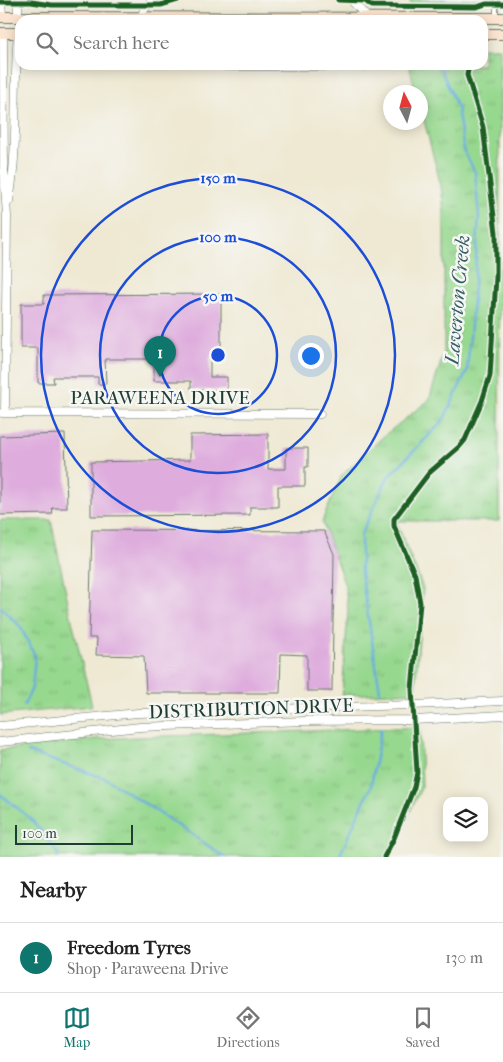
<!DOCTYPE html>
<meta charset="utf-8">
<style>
body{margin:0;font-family:"IM FELL French Canon",serif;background:#f2f2f2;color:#222}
.controls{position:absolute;right:15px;bottom:15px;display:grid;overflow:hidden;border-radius:10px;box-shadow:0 2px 12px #0003}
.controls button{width:45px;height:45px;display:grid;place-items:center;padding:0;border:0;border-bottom:1px solid #e0e0e0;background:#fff;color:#222;font:25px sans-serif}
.compass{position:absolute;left:383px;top:85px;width:45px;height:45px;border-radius:50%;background:#fff;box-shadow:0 2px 12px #0003;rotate:354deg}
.scale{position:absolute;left:15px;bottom:12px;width:118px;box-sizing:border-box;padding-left:5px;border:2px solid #1f3d34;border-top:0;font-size:14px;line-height:18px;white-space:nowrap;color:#1f3d34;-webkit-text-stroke:4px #f6f6f2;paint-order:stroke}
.you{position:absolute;left:310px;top:355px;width:18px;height:18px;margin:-12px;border:4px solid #fff;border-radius:50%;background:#1a73e8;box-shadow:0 0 0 8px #1a73e833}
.badge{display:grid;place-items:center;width:32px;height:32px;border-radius:50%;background:#0f766e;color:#fff;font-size:16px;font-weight:700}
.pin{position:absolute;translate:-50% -41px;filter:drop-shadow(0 1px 2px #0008)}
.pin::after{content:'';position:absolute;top:26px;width:18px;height:15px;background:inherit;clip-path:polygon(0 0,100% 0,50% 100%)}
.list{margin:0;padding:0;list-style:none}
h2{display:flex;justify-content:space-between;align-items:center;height:65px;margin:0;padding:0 20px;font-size:21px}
h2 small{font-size:16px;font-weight:400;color:#767676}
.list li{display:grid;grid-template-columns:32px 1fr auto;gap:15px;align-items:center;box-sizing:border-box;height:70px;padding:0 20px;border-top:1px solid #e0e0e0}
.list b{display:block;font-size:19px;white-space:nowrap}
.list p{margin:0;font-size:16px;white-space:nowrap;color:#767676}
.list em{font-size:16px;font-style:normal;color:#767676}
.icon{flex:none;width:28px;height:28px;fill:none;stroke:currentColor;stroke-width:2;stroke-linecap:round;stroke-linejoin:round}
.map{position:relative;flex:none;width:503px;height:857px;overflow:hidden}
.search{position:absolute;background:#fff;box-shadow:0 2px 12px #0003;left:15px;right:15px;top:15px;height:55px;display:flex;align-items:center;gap:12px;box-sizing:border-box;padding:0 18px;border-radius:15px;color:#767676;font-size:19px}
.sheet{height:135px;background:#fff}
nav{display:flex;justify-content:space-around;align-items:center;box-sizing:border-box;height:70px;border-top:1px solid #e0e0e0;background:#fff;font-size:14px;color:#767676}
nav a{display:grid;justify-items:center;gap:2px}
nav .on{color:#0f766e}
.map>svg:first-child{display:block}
</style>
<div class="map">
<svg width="503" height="857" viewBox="0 0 503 857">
<defs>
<pattern id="grass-tufts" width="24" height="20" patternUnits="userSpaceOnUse" patternTransform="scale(1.25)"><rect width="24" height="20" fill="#97d88f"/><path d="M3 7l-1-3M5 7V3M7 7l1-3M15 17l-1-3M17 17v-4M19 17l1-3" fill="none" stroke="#82ba7c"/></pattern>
</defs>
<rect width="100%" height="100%" fill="#f6f6f2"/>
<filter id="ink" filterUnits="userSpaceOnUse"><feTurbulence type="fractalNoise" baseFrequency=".02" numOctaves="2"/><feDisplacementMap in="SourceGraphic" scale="10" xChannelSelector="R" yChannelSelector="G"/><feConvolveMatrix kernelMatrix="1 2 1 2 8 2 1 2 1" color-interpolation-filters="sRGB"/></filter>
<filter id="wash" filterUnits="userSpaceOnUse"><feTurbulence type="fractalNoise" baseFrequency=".0096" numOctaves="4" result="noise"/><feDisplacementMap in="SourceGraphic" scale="20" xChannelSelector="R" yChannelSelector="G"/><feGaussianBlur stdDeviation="1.12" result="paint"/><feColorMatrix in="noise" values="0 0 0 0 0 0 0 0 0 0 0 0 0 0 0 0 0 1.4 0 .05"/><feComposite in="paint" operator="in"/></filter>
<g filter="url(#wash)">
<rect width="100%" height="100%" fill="#efe9d3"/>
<path fill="url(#grass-tufts)" stroke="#5b8a62" d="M 410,0 L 486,0 L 486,2 L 476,4 L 411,5 Z
M 483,48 L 500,48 L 499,521 L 396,521 L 423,588 L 415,692 L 342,695 L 348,610 L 345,586 L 322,521 L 342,475 L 386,434 L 429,400 L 444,352 L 444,212 L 441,186 L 421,109 L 420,92 L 416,92 L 409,65 L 483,65 Z
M 0,520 L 51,520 L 70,612 L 92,706 L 0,715 Z
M 420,727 L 422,786 L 389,857 L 0,857 L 0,750 L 96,739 L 138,737 Z"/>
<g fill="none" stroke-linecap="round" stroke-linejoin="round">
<path stroke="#67acdd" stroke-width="2.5" d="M 443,1 L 443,0
M 0,607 L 20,626 L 35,656 L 32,688 L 24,705
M 380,691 L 361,572 L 361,534 L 388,477 L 443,421 L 467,371 L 472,313 L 479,217 L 475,172 L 464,151 L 457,107 L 439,65
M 28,752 L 107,779 L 193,835 L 224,857
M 0,794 L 32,820 L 54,848 L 60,857
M 339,857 L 371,786 L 381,729"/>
</g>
<g id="blocks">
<path fill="#deacdd" d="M 221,294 L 221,357 L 210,357 L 210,377 L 227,377 L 227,390 L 191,390 L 191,381 L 154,381 L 154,359 L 105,359 L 106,384 L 98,384 L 98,377 L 53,377 L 54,383 L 38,383 L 38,348 L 21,348 L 21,304 L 44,304 L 44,295 Z
M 65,434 L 67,508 L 52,508 L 53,514 L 0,515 L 0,436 Z
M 268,434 L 268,469 L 286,469 L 286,448 L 308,448 L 308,467 L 305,467 L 305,486 L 278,486 L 278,507 L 250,507 L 250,515 L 91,516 L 91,462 L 190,460 L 190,435 Z
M 92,530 L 324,531 L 334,554 L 332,691 L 307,691 L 307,655 L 281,654 L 280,693 L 146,693 L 144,656 L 96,655 L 97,638 L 89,638 Z"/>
</g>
</g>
<g filter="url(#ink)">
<use href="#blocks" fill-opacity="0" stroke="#68796c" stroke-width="1"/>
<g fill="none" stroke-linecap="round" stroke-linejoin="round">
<g stroke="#68796c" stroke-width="5.5">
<path id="lane" d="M 496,18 L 496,0"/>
</g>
<g stroke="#68796c" stroke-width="9">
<path id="street" d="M 1,0 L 2,17
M 351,0 L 367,17
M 18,17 L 18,0
M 141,17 L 144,10 L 152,0
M 3,33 L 4,171 L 7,216 L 5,413
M 220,65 L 226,66 L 362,66 L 369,65
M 9,201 C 19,146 13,89 18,33
M 2,413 L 320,414
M 0,726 L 138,713 L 413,705 L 503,701
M 0,742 L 140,727 L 306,721 L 414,720 L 503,715"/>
</g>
<g stroke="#68796c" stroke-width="12">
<path id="secondary" d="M 0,17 L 503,18
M 0,33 L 20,33
M 483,34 L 503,34"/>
</g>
<use href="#lane" stroke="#fff" stroke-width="4"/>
<use href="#street" stroke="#fff" stroke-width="8"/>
<use href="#secondary" stroke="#fce5d0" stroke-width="10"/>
<g stroke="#f6f6f2" stroke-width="8">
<path id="cycleway" d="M 338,0 L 365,1 L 372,6 L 477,7 L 486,4 L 503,4
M 0,2 L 31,2 L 52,5 L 161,5 L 178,0
M 384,857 L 394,838 L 414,787 L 417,772 L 412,689 L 420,603 L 415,575 L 394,526 L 394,519 L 429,473 L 459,447 L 465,440 L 482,401 L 490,376 L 496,277 L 496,233 L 483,127 L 467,75 L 468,70 L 472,65"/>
</g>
<use href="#cycleway" stroke="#1b5e20" stroke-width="5"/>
</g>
</g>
<g fill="none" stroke="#1d4ed8" stroke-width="2.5">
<circle cx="218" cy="355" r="59"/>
<circle cx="218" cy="355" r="118"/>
<circle cx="218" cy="355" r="177"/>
</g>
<g text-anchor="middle" stroke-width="5" stroke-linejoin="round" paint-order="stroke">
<g font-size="19" fill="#1f3d34" stroke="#f6f6f2">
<text x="160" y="404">PARAWEENA DRIVE</text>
<text transform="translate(251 708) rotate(-2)" y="7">DISTRIBUTION DRIVE</text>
</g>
<g font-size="20" font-style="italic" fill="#355e67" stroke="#f6f6f2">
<text transform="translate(457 300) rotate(-85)" y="7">Laverton Creek</text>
</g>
</g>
<circle cx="218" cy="355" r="8" fill="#1d4ed8" stroke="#f6f6f2" stroke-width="2.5"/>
<g font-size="15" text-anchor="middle" font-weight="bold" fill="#1d4ed8" stroke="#f6f6f2" stroke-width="5" stroke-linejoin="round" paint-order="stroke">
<text x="218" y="183">150 m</text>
<text x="218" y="242">100 m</text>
<text x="218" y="301">50 m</text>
</g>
</svg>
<div class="controls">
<button><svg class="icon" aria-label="layers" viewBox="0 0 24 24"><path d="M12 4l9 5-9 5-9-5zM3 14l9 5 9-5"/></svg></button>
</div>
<svg class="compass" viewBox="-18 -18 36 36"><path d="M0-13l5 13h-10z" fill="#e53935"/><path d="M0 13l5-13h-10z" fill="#767676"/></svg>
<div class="scale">100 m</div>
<div class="you"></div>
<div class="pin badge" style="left:160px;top:377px">1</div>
<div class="search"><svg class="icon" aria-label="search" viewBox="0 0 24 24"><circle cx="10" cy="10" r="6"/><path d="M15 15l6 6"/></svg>Search here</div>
</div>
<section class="sheet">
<h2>Nearby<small></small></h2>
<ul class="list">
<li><span class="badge">1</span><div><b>Freedom Tyres</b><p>Shop · Paraweena Drive</p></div><em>130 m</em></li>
</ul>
</section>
<nav>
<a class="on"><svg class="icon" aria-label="map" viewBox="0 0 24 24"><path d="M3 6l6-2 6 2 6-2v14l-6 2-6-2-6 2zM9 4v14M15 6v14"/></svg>Map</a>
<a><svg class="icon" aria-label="directions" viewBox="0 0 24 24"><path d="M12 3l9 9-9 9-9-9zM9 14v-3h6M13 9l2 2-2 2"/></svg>Directions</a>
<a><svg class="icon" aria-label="saved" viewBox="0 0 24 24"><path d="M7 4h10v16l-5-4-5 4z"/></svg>Saved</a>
</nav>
